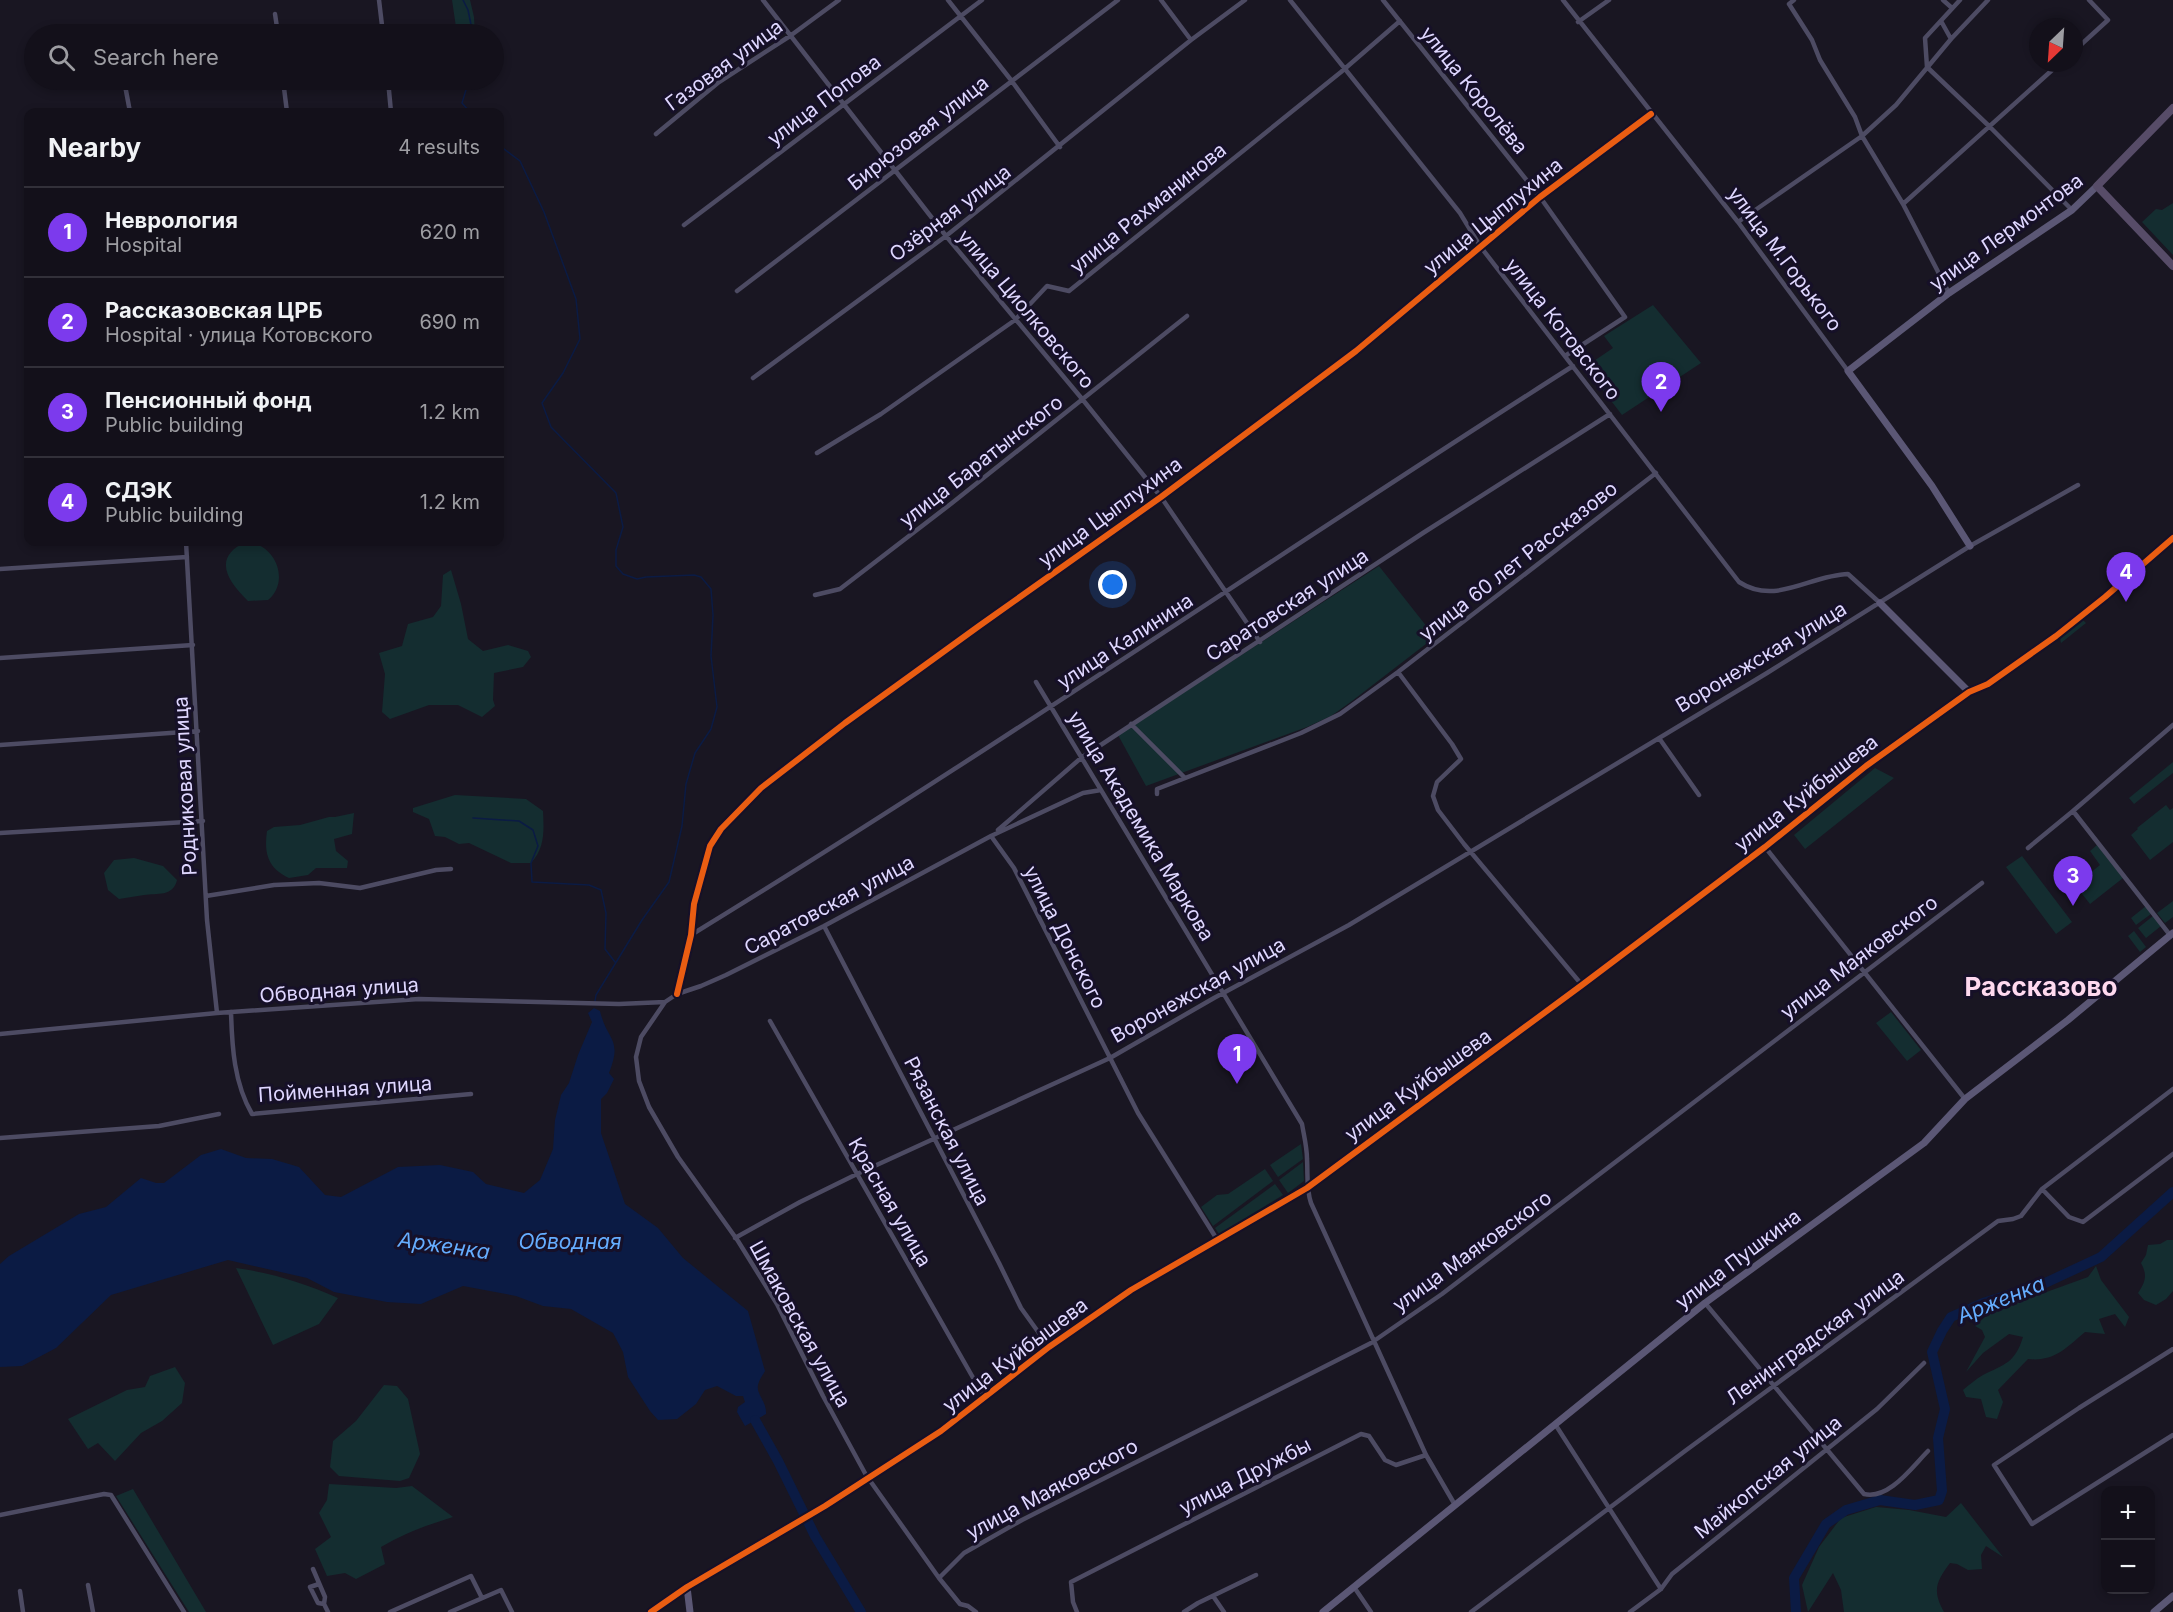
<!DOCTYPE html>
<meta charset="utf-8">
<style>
body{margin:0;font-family:Inter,sans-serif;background:#1c1923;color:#f1f3f6}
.controls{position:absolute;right:18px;bottom:18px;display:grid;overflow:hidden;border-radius:12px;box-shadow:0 3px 9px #0003}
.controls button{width:54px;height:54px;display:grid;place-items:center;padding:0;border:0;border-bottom:2px solid #323039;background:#13101a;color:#f1f3f6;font:30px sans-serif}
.compass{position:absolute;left:2029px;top:18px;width:54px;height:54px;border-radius:50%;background:#13101a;box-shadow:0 3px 9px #0003;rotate:205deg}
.you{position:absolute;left:1113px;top:585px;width:21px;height:21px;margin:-15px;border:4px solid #fff;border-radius:50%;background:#1a73e8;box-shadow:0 0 0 9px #1a73e833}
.badge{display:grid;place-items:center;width:39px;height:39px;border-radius:50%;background:#7c3aed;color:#fff;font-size:20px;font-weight:700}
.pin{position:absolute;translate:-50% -50px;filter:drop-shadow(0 2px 3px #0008)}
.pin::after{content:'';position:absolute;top:32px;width:21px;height:18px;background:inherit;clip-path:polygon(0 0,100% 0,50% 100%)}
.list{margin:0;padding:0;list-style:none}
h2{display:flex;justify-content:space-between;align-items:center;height:78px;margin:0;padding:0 24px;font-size:26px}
h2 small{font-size:20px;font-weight:400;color:#9d9da2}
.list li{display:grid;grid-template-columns:39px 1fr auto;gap:18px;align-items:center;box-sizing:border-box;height:90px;padding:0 24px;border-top:2px solid #323039}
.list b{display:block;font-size:22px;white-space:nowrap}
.list p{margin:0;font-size:20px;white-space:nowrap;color:#9d9da2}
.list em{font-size:20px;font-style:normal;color:#9d9da2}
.icon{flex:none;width:33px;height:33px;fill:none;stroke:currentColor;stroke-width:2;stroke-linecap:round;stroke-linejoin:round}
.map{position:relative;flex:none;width:2173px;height:1612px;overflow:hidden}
.search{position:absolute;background:#13101a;box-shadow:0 3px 9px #0003;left:24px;top:24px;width:480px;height:66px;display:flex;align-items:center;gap:15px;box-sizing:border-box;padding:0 21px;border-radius:33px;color:#9d9da2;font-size:22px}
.panel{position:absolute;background:#13101a;box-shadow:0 3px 9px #0003;left:24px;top:108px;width:480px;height:438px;border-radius:12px}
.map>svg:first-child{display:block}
</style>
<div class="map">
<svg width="2173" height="1612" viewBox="0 0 2173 1612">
<rect width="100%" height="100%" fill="#191622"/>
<path fill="#142d30" d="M 452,0 L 470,0 L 474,17 L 475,34 L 457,34 Z
M 2173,203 L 2173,255 L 2142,222 L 2156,209 L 2162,210 Z
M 1653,305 L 1701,363 L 1622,415 L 1585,367 L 1613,348 L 1604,336 Z
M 246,542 C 275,543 291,581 268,600 L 248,601 C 227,581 212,557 246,542 Z
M 1379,566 L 1435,637 L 1352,701 L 1331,716 L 1307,727 L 1146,786 L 1118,735 Z
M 451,570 L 461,604 L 468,639 L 483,651 L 508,645 L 528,651 L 531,657 L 523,667 L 494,673 L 493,700 L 495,706 L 482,717 L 458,705 L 429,705 L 390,719 L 382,712 L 385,674 L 379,653 L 402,646 L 408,624 L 433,617 L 441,606 L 443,575 Z
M 2081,618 L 2086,623 L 2061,643 C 2057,631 2073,624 2081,618 Z
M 2173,762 L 2173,773 L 2134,804 L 2129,798 Z
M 1875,768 L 1894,778 L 1805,849 L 1794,835 Z
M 455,795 L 526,799 L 543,811 C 544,831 545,848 531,863 L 511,863 L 469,843 L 459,844 L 445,837 L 435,836 L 429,819 L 413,812 L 413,808 Z
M 2166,805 L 2170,810 L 2173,808 L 2173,842 L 2150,860 L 2131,835 L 2138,829 L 2137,828 Z
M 354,813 L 352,834 L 334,839 L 336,851 L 348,861 L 347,868 L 316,868 L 308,875 L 289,878 C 267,868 264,852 267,831 L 274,827 L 300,825 L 329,817 L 335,817 Z
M 2097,845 L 2123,878 L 2090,904 L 2075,885 L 2100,865 L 2090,851 Z
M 2022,856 L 2072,922 L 2056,934 L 2006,867 Z
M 134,858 L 163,866 L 177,880 C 173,897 157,893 144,895 C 136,896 127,898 119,899 L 108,890 L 104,873 L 114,860 Z
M 2173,901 L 2173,917 L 2165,923 L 2157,913 Z
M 2146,906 L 2151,914 L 2136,925 L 2131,918 Z
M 2153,916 L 2161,926 L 2146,938 L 2138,928 Z
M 2134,931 L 2146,947 L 2140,952 L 2128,936 Z
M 1891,1012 L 1921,1050 L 1907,1061 L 1876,1023 Z
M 1301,1144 L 1303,1159 L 1278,1177 L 1270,1165 Z
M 1303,1162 L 1304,1181 L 1288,1193 L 1279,1180 Z
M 1265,1169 L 1273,1181 L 1213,1226 L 1201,1207 L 1217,1195 L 1228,1194 Z
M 1275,1184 L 1283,1195 L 1219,1234 L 1215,1228 Z
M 2167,1240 L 2173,1240 L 2173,1291 L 2166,1299 L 2156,1305 L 2144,1300 L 2138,1293 C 2145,1282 2148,1276 2141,1263 L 2146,1255 L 2148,1245 L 2160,1244 Z
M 2096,1266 L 2101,1280 L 2129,1317 L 2125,1327 L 2115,1314 L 2099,1319 L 2105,1334 L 2085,1332 C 2066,1348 2054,1362 2028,1359 L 1998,1390 L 2003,1402 L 1997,1419 L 1986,1417 L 1981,1399 L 1966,1397 L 1963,1390 C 1969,1385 1976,1379 1983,1375 C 2005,1364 2015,1363 2023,1337 L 2009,1334 L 1983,1353 L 1966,1372 L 1985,1337 L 1982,1330 L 1975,1326 L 1995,1308 L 2019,1302 L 2088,1277 Z
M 236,1268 C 272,1273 304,1283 338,1298 L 319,1324 L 273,1345 Z
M 175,1367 L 185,1383 L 182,1403 L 162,1421 L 141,1433 L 115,1461 L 98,1443 L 88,1449 L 68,1419 L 127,1390 L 145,1387 L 150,1376 Z
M 384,1385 L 397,1386 L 408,1399 L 420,1454 L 409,1478 L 400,1481 L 339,1476 L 330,1467 L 333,1441 L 356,1421 Z
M 329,1484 L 396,1488 L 412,1486 L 453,1517 C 427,1525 405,1533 381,1547 L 385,1564 L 356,1579 L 345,1573 L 327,1576 L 315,1549 L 331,1537 L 319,1513 L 327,1500 Z
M 133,1489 L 206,1612 L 189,1612 L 116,1496 Z
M 1961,1503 L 2003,1557 L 1986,1546 L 1981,1555 L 1982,1569 L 1968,1570 L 1957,1564 L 1950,1563 C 1936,1582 1932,1590 1944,1612 L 1844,1612 L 1841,1590 L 1833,1573 L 1808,1612 L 1802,1585 L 1819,1547 L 1841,1518 L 1876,1507 L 1909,1510 L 1946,1517 Z"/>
<path fill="#0b1b44" d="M 594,1008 L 600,1011 C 607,1041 623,1038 609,1073 L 614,1079 L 607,1093 L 601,1099 L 601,1133 L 625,1204 L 658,1228 L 683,1258 L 748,1311 L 765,1371 C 763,1375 759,1380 758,1385 C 756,1394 767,1402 766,1414 L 745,1426 L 737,1412 L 738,1407 L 745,1402 L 743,1396 L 736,1396 L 717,1386 L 705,1390 L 696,1404 L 677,1419 L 658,1420 L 650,1411 L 628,1377 L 623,1352 L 613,1333 L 571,1309 L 543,1306 L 516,1296 L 463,1286 L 421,1304 L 387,1302 L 334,1292 L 307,1278 L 228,1260 L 111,1295 L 56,1348 L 22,1366 L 0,1367 L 0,1264 L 9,1256 L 79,1214 L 106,1207 L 141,1178 L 156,1183 L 164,1183 L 201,1155 L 221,1149 L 246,1158 L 272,1159 L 299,1167 L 325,1195 L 341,1197 L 398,1167 L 440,1165 L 473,1172 L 486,1184 L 524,1193 L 540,1180 L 553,1149 L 555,1120 L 561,1095 L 569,1083 L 578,1055 L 592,1022 L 588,1013 Z"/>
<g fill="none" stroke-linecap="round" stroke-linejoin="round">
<path stroke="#0b1b44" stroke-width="1.5" d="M 463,0 L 468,10 L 473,34
M 469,80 L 462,103 L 470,112
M 500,146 L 520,161 L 544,212 L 576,299 L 580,339 L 563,373 L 542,403 L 551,427 L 616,493 L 623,527 L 616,550 L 616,566 L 623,574 L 637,579 L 646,577 L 694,575 L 701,577 L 711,589 L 713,615 L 711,656 L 717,707 L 711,729 L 695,753 L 686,784 L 682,826 L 669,882 L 642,920 L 596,995 L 595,1001
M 473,818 L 519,821 L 533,830 L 538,846 L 531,863 L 532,882 L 589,885 L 601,890 L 606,913 L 605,949 L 615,962"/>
<path stroke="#0b1b44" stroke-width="10" d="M 755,1420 L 778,1461 L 815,1536 L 861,1612
M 1796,1612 L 1794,1578 L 1826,1524 L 1846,1510 L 1880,1500 L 1915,1505 L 1939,1500 L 1942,1491 L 1938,1438 L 1945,1409 L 1932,1352 L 1942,1331 L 1951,1317 L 1983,1303 L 2043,1284 L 2101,1257 L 2173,1192"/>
<path stroke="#4d4b63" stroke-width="4.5" d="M 379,0 L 383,34
M 763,0 L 946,236 L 1083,400 L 1161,497 L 1260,642
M 948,0 L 1011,80 L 1060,147
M 1161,0 L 1191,40
M 1290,0 L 1460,213 L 1480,246 L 1739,582 C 1776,606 1810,575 1848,574 L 1880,603
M 1383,0 L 1540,197 L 1625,317 L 1565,356
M 1563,0 L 1738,222 L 1848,371
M 1794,0 L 1789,4 L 1812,40 L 1820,60 L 1855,117 L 1862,136 L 1903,204 L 1949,293
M 1943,0 L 1952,8
M 1960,0 L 1925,38 L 1927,67 L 1990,127 L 2072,210
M 275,14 L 278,34
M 1941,21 L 1951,39
M 1578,22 L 1609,0
M 113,30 L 114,34
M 2074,51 L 2108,20 L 2089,0
M 124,80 L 130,112
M 283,80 L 287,112
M 388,80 L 391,112
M 656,134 L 719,82 L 790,36 L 839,0
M 1903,204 L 2060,63
M 1738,222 L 1862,136 L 1896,105 L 1951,39 L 1988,0
M 684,225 L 982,0
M 737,291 L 1118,0
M 753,378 L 946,236 L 1191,40 L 1245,0
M 817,453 L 881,414 L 1015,320 L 1047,286 L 1069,291 L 1341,72 L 1400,21
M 186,542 L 207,920 L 217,1013
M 0,569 L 187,557
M 815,595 L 840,589 L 952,503 L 1187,316
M 0,658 L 193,645
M 1398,672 L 1452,744 L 1461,759 L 1437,782 L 1433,796 L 1438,810 L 1464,844 L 1582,985
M 1036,682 L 1302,1124 C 1304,1136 1307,1147 1307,1159 C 1308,1175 1306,1188 1311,1203 L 1426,1455 L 1455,1505
M 1131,724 L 1184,777
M 1659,738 L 1699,795
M 0,745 L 198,731
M 1157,794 L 1157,789 L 1301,733 L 1340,714 L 1398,672 L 1656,473
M 2073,811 L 2173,725
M 998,830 L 1081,758 L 1423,533 L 1610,414
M 0,833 L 203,821
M 991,836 L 1014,868 L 1138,1113 L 1218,1241
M 1765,847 L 1965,1099
M 2028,848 L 2073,811 L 2170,935
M 206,896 L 274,885 L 319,883 L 360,888 L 436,870 L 451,869
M 824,926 L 999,1263 L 1021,1308 L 1049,1347
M 691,935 C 989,753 1277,554 1573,366
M 677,994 L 691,935 L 694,904 L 710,846 L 721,829 L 761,788 L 845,723 L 979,626 L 1161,497 L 1356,351 L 1540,197 L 1651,114
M 665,1002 L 641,1037 L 636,1057 L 639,1081 L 649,1107 L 678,1157 L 738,1241 L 777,1304 L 823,1396 L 866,1475 L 939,1578 L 960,1604 L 968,1606 L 976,1612
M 231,1012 C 232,1047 234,1083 252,1114 L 471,1094
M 770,1021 L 984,1397
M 0,1034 L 217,1013 L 419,999 L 619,1004 L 665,1002 L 677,994 L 701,986 L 726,975 L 824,926 L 991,836 L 1083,793 L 1101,790
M 0,1138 L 159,1126 L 219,1114
M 2042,1189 L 2069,1217 L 2083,1222 L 2173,1154
M 735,1238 L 800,1202 L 857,1174 L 1110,1058 L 1214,998 L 1349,925 L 1767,673 L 1970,546 L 2078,485
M 1705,1303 L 1864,1494 C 1889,1500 1912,1467 1928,1451
M 2173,1349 L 2079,1408 L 1994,1465 L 2032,1524 L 2173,1435
M 1555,1424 L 1661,1589
M 0,1515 L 104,1494 L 111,1495 L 184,1612
M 313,1569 L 325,1597 L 324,1604 L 328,1612
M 939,1578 L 964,1553 L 1022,1520 L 1371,1343 L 1442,1294 L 1982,883
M 319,1584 L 310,1587 L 318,1603 L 324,1604
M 88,1585 L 93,1612
M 1354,1587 L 1371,1612
M 20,1591 L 23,1612
M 1213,1596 L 1224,1612
M 390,1612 L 471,1576 L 482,1598
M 450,1612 L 501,1590 L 512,1612
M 1077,1612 L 1073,1602 L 1071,1582 L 1361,1434 L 1369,1436 L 1385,1460 L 1396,1465 L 1426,1455
M 1184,1612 L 1198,1603 L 1256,1575
M 1471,1612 L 1685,1451 L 1998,1221 L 2013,1219 L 2021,1216 L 2042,1189 L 2173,1089
M 1630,1612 L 1661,1589 L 1672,1574 L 1877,1409 L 1924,1363"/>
<path stroke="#5b5775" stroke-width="7" d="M 1970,546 L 1932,486 L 1848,371 L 1949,293 L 2072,210 L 2097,186
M 1880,603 L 1969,692
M 687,1587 L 690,1612
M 651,1612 L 687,1587 L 825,1506 L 941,1431 L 1049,1347 L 1131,1290 L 1307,1188 L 1582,985 L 1765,847 L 1866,766 L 1969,692 L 1988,684 L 2056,636 L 2105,597 L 2173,538
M 1323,1612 L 1705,1303 L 1924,1143 L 1965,1099 L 2068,1020 L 2173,933
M 2154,1612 L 2173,1596"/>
<path stroke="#574c68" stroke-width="8" d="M 2173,108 L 2097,186 L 2173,266"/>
<g stroke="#161028" stroke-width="10">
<path id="cycleway" d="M 677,994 L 691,935 L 694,904 L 710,846 L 721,829 L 761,788 L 845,723 L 979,626 L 1161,497 L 1356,351 L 1540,197 L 1651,114
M 651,1612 L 687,1587 L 825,1506 L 941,1431 L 1049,1347 L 1131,1290 L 1307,1188 L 1582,985 L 1765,847 L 1866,766 L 1969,692 L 1988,684 L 2056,636 L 2105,597 L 2173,538"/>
</g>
<use href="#cycleway" stroke="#e95d12" stroke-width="6"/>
</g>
<g text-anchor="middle" stroke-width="6" stroke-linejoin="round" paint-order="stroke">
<g font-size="20" fill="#dfd7ff" stroke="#161028">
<text transform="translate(724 65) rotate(-36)" y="7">Газовая улица</text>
<text transform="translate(1474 90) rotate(51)" y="7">улица Королёва</text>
<text transform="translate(824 100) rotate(-37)" y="7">улица Попова</text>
<text transform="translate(918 133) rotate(-38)" y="7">Бирюзовая улица</text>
<text transform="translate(1148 208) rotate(-39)" y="7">улица Рахманинова</text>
<text transform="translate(950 213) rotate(-37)" y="7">Озёрная улица</text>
<text transform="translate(1493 216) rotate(-39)" y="7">улица Цыплухина</text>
<text transform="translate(2006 232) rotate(-36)" y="7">улица Лермонтова</text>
<text transform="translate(1785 259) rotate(53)" y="7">улица М.Горького</text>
<text transform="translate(1026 309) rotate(50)" y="7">улица Циолковского</text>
<text transform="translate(1563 329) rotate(52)" y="7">улица Котовского</text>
<text transform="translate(981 461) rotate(-38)" y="7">улица Баратынского</text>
<text transform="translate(1110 512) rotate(-36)" y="7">улица Цыплухина</text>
<text transform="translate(1518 561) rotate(-38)" y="7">улица 60 лет Рассказово</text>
<text transform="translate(1287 605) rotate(-33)" y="7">Саратовская улица</text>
<text transform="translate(1125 641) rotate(-33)" y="7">улица Калинина</text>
<text transform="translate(1761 657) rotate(-31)" y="7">Воронежская улица</text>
<text transform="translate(185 786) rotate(-93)" y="7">Родниковая улица</text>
<text transform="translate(1806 793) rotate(-38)" y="7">улица Куйбышева</text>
<text transform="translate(1141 826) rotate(59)" y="7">улица Академика Маркова</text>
<text transform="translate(829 905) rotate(-28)" y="7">Саратовская улица</text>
<text transform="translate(1065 937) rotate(63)" y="7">улица Донского</text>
<text transform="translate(1859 957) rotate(-37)" y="7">улица Маяковского</text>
<text transform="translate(339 990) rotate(-4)" y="7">Обводная улица</text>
<text transform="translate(1198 990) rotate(-29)" y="7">Воронежская улица</text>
<text transform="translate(1418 1085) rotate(-36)" y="7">улица Куйбышева</text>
<text transform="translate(345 1089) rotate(-4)" y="7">Пойменная улица</text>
<text transform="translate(947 1131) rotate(63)" y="7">Рязанская улица</text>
<text transform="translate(890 1202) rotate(60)" y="7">Красная улица</text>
<text transform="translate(1472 1251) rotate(-36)" y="7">улица Маяковского</text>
<text transform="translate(1738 1259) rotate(-37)" y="7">улица Пушкина</text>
<text transform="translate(800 1324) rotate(61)" y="7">Шмаковская улица</text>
<text transform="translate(1815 1337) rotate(-36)" y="7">Ленинградская улица</text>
<text transform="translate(1015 1355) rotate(-37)" y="7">улица Куйбышева</text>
<text transform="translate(1245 1476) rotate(-27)" y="7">улица Дружбы</text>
<text transform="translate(1768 1477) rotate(-39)" y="7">Майкопская улица</text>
<text transform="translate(1052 1489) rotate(-28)" y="7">улица Маяковского</text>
</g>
<g font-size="21" font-style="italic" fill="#65adff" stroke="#161028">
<text x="570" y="1249">Обводная</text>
<text transform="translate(444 1246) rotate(8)" y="7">Арженка</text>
<text transform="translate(2001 1300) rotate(-22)" y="7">Арженка</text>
</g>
<g font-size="26" font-weight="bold" fill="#ffd9ef" stroke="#161028">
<text x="2041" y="996">Рассказово</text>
</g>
</g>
</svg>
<div class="controls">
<button>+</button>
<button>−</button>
</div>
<svg class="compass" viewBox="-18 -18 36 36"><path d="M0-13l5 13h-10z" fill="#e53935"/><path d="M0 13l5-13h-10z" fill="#9d9da2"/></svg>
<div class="you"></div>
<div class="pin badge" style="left:1237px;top:1084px">1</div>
<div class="pin badge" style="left:1661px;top:412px">2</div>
<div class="pin badge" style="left:2073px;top:906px">3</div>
<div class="pin badge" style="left:2126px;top:602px">4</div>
<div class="search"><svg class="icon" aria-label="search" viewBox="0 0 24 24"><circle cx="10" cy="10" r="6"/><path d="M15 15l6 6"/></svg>Search here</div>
<section class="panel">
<h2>Nearby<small>4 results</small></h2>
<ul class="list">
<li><span class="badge">1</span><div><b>Неврология</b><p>Hospital</p></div><em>620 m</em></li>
<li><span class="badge">2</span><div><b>Рассказовская ЦРБ</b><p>Hospital · улица Котовского</p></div><em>690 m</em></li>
<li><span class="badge">3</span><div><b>Пенсионный фонд</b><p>Public building</p></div><em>1.2 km</em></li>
<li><span class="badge">4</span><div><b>СДЭК</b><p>Public building</p></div><em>1.2 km</em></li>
</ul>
</section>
</div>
